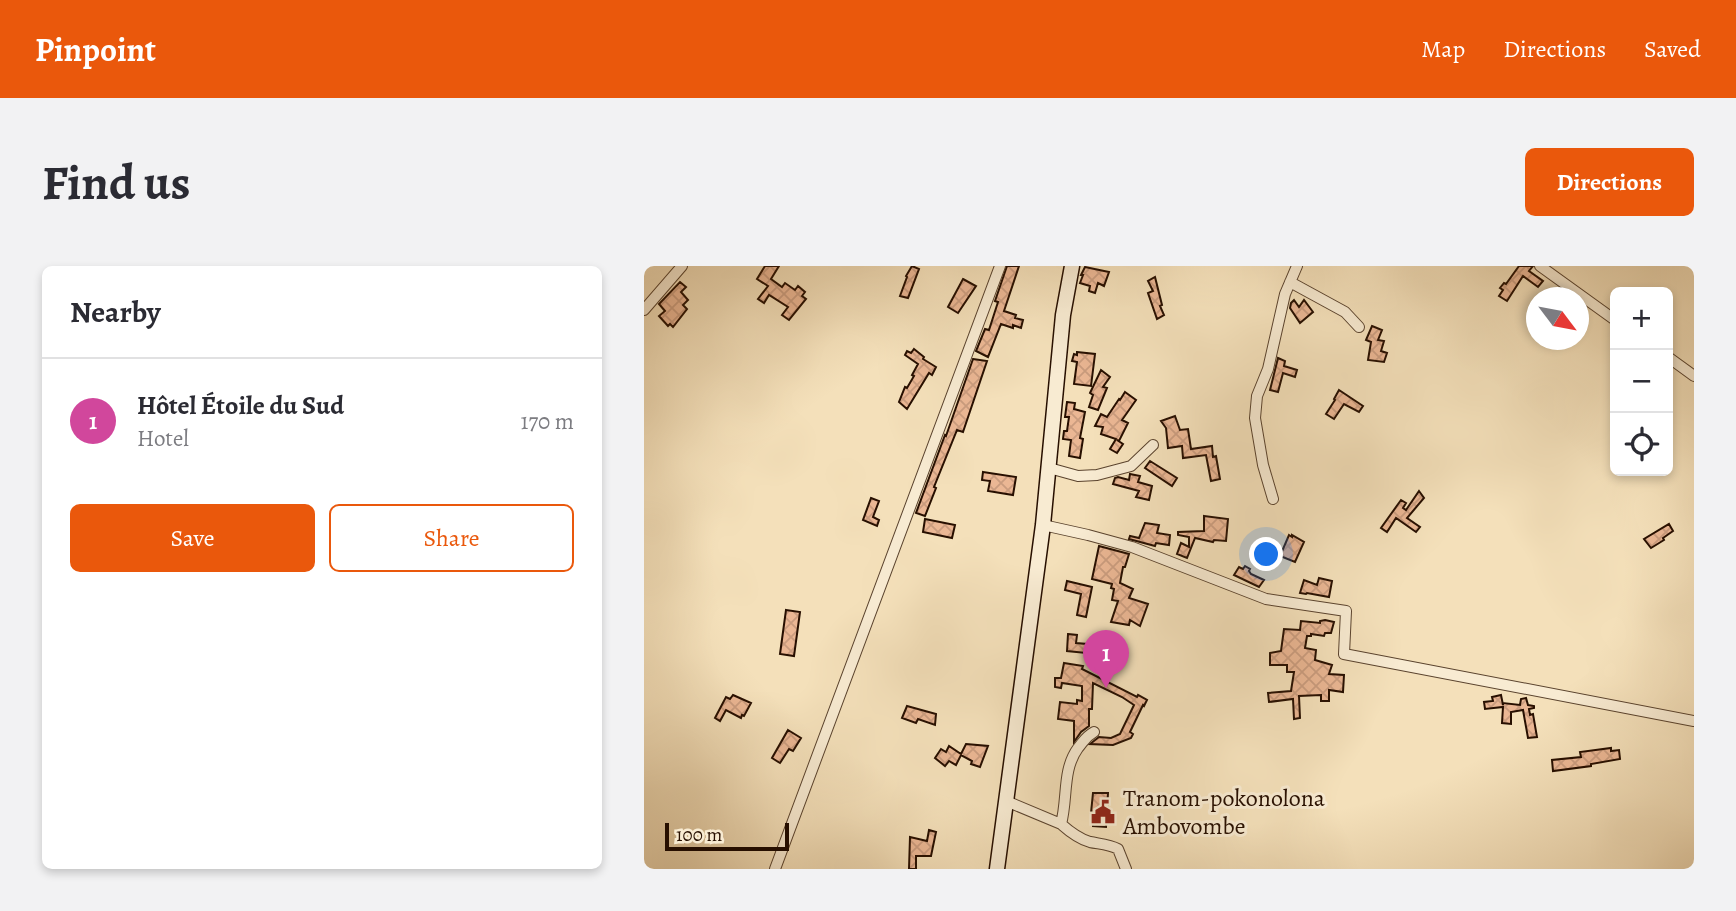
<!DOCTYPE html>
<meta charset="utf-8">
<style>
body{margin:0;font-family:Alegreya,serif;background:#f2f2f3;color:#2b2b33}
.controls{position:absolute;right:21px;top:21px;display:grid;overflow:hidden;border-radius:10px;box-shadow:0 4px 10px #0003}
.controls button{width:63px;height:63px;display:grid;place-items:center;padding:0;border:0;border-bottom:2px solid #e1e1e2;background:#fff;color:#2b2b33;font:35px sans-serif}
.compass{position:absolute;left:882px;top:21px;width:63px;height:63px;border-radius:50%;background:#fff;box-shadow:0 4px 10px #0003;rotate:122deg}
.scale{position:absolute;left:21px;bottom:18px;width:124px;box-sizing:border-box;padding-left:7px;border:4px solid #270f00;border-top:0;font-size:19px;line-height:24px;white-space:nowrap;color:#270f00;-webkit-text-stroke:5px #f8ebd2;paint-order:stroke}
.you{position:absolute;left:623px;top:289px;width:24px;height:24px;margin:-18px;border:5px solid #fff;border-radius:50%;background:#1a73e8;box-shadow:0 0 0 10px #1a73e833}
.badge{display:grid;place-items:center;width:46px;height:46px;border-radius:50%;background:#ea580c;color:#fff;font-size:23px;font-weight:700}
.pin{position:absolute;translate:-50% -58px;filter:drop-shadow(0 2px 4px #0008)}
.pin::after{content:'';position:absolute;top:37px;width:24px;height:21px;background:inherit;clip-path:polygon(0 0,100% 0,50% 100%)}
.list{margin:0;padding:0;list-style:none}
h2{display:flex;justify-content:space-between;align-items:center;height:91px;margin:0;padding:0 28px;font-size:30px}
h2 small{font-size:23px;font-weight:400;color:#7c7c81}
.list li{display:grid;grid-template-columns:46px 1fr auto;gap:21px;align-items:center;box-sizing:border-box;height:126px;padding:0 28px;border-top:2px solid #e1e1e2}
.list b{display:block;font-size:26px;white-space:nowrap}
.list p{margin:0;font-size:23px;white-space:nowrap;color:#7c7c81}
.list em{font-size:23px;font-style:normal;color:#7c7c81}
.actions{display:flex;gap:14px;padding:21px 28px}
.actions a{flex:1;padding:16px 0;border:2px solid #ea580c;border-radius:10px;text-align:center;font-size:24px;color:#ea580c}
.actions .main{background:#ea580c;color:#fff}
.icon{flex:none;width:38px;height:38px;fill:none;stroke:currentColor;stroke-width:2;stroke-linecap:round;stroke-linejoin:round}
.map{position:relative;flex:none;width:1050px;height:603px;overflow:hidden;border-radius:10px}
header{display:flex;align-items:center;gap:42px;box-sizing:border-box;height:98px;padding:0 35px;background:#ea580c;color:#fff}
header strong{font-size:33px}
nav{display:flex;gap:38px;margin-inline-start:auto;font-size:24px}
.intro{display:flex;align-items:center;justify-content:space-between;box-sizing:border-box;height:168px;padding:0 42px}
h1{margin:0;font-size:49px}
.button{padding:18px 32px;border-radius:10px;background:#ea580c;color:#fff;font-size:24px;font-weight:700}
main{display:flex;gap:42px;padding:0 42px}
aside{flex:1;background:#fff;border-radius:10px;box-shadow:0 4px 10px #0003}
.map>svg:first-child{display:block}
</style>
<header>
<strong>Pinpoint</strong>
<nav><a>Map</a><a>Directions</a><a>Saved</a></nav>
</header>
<div class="intro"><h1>Find us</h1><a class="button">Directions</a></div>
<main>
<aside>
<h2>Nearby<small></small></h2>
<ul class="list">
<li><span class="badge" style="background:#d1479c">1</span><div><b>Hôtel Étoile du Sud</b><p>Hotel</p></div><em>170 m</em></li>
</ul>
<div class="actions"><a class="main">Save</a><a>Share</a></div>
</aside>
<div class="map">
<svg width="1050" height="603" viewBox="0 0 1050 603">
<defs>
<pattern id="building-cross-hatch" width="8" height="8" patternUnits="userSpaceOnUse" patternTransform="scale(1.75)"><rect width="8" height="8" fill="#ebb794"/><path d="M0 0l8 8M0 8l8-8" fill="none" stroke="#ca9c7e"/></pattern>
</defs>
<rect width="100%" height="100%" fill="#f4e0ba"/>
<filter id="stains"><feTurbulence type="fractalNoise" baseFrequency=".00286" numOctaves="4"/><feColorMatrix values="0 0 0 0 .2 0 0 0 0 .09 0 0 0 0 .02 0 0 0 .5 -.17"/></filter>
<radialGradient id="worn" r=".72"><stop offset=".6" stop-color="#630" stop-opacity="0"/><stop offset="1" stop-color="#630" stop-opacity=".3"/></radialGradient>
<path fill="url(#building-cross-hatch)" stroke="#270f00" stroke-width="2" d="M 121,0 L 135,0 L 127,13 L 138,21 L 141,17 L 151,24 L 154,20 L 161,26 L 158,30 L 162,33 L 145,54 L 138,49 L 144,41 L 125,29 L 120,37 L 114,33 L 124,20 L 113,13 Z
M 268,0 L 275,3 L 264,32 L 256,30 L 263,11 L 262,10 Z
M 363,0 L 375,0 L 360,45 L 372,49 L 371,52 L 379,54 L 377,62 L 369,59 L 369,62 L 357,58 L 344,91 L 332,85 L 341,63 L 345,64 L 354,36 L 351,35 Z
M 875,0 L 889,0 L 885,5 L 899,15 L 894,21 L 879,10 L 863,35 L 855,30 L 859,24 L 856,22 L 860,17 L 862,18 Z
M 441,1 L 465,6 L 460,20 L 454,17 L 451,27 L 445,25 L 446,20 L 436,17 L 439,9 L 437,9 Z
M 511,11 L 518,39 L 516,40 L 520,49 L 513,53 L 504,27 L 509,25 L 504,15 Z
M 319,13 L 332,20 L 314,47 L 304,41 Z
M 36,16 L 42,21 L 37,26 L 44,34 L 39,39 L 43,43 L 29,61 L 26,58 L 24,60 L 15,50 L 21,45 L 15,38 Z
M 650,34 L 655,41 L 660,34 L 669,46 L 656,57 L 646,42 L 647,37 Z
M 728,60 L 738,64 L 734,74 L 740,75 L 737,85 L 743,87 L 740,96 L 724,94 L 727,76 L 722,74 Z
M 270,83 L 280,91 L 279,93 L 292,101 L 288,109 L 285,107 L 263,143 L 255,136 L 261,121 L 263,122 L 270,110 L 268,109 L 274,98 L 261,89 L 263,85 L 267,87 Z
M 433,86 L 451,88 L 447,120 L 430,118 L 433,96 L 428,95 L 430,88 L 433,89 Z
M 634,92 L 641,95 L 640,100 L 653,104 L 651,111 L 639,107 L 634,126 L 626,124 Z
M 329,93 L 343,95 L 319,166 L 313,164 L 290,221 L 292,222 L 281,250 L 272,247 L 301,169 L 302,170 Z
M 457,104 L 466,111 L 459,121 L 463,122 L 454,144 L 445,141 L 449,129 L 446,127 Z
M 695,124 L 719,140 L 715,146 L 700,138 L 690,153 L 682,148 L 691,134 L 690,133 Z
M 481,126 L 492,134 L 478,154 L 484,157 L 475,175 L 473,174 L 479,178 L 473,187 L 466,183 L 472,173 L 457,168 L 459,161 L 451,160 L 457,148 L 463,151 L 475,133 L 476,134 Z
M 423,136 L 431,137 L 430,143 L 441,146 L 436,172 L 439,173 L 436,192 L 425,190 L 427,174 L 419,173 L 420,165 L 423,165 L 425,151 L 421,151 Z
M 531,150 L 536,164 L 544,163 L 547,183 L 568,180 L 569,191 L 572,190 L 576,213 L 567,215 L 562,189 L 539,192 L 538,180 L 524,182 L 522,162 L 517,155 Z
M 506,195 L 533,212 L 528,220 L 501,202 Z
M 339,206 L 372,211 L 369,229 L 344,225 L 346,215 L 338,214 Z
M 486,208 L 496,210 L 494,216 L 508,220 L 505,234 L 492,231 L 495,225 L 469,218 L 471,212 L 474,211 L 485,214 Z
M 775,225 L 780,232 L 763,252 L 776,261 L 772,266 L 752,252 L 743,266 L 737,262 L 757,234 L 762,237 L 759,242 L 762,244 Z
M 227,232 L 235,235 L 229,251 L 235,254 L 233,260 L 219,254 Z
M 560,250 L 584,253 L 582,275 L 570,274 L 569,276 L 551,272 L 543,292 L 533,288 L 537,277 L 545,281 L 545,271 L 534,269 L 534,266 L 560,265 Z
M 281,253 L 311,259 L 308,272 L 279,266 Z
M 501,257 L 515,259 L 513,267 L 526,269 L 525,279 L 512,277 L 511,280 L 485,273 L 486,270 L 495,272 Z
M 1025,258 L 1029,265 L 1019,272 L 1020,274 L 1007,282 L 1000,273 Z
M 645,269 L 648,271 L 648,269 L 660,276 L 651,296 L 636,290 Z
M 455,280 L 485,288 L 481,301 L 479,301 L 476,317 L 489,323 L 485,332 L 504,338 L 496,360 L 486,354 L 485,359 L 467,356 L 474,335 L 468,334 L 470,323 L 467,322 L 468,318 L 448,313 Z
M 601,300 L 606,303 L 605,305 L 607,308 L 620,314 L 615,321 L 590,309 L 595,301 L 599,303 Z
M 675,312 L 688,315 L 685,331 L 663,327 L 662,328 L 656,327 L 660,314 L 673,319 Z
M 423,315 L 448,321 L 442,351 L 433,349 L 437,328 L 421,324 Z
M 142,344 L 156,346 L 150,390 L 136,388 Z
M 681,354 L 690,356 L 687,367 L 681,367 L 680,370 L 667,368 L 667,370 L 663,370 L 661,382 L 672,384 L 671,394 L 688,399 L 685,408 L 700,409 L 699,426 L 685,424 L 685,435 L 677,435 L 677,429 L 655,430 L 656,452 L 650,453 L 649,433 L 625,436 L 624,427 L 647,425 L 650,406 L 643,406 L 643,399 L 626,399 L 626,387 L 637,385 L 640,363 L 656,364 L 657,355 L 676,357 L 676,355 Z
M 424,368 L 433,369 L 432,377 L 443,378 L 442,387 L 423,385 Z
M 420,397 L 439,400 L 438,403 L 493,431 L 494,429 L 503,434 L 500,440 L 499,439 L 486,466 L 489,468 L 487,472 L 469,479 L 446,478 L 455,471 L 467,472 L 476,468 L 490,439 L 478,431 L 449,417 L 448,443 L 445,443 L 445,460 L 437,466 L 430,476 L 430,455 L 414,453 L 416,436 L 433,438 L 433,434 L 438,435 L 438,420 L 418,417 L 417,422 L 411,421 L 411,412 L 417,412 Z
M 89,429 L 107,437 L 100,450 L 98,449 L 97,452 L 82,444 L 76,455 L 71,452 L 82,431 L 86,433 Z
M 857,429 L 859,439 L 859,437 L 876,439 L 877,433 L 882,432 L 884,439 L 890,440 L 890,442 L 885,443 L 886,449 L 889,448 L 893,471 L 884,472 L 879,444 L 867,446 L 867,458 L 858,457 L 859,441 L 841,443 L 840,436 L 849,435 L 848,431 Z
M 263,440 L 292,448 L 291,459 L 274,453 L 272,457 L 258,452 Z
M 144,464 L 157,472 L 149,485 L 145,483 L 136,497 L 128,492 Z
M 322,478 L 344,480 L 336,501 L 327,498 L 328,495 L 317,489 L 312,499 L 305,495 L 301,500 L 291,492 L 297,483 L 302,486 L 305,480 L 317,488 Z
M 967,482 L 967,485 L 975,484 L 976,493 L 947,498 L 947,500 L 909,505 L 908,494 L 937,491 L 936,486 Z
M 449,527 L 464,527 L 462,561 L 449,560 L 449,547 L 447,547 Z
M 285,564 L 292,566 L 287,590 L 272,590 L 272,603 L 265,603 L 266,571 L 283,575 Z"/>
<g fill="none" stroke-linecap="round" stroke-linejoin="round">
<g stroke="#5a432e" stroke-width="12">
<path id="minor" d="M 896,0 L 971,54
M 646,16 L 701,46 L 715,61
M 0,44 L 38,0
M 1024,91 L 1050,110
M 405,202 L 434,210 L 453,209 L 487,200 L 509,179
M 629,233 L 619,199 L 611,152 L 613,130 L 624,103 L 641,28 L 653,0
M 399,259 L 444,269 L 488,281 L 622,333 L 702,345 L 700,388 L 1050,455
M 362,535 L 417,558 C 424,532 418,504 434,482 C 440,475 441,471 450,466
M 417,558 C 426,566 435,573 446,576 C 456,578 465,578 474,583 L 482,603
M 131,603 L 356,0"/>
</g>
<g stroke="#270f00" stroke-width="17">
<path id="secondary" d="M 353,603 L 399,259 L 419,49 L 428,0"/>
</g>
<use href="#minor" stroke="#f8ebd2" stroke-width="10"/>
<use href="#secondary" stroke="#f8ebd2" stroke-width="14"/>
</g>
<defs>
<g id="civic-bare" transform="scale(1.89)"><path d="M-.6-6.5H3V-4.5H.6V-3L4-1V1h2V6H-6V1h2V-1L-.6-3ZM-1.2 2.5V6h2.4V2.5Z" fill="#8f2418" stroke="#f8ebd2" stroke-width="2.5" paint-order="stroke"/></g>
</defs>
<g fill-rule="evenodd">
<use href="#civic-bare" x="459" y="546"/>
</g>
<g text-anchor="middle" stroke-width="6" stroke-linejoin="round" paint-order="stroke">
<g font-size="24" fill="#270f00" stroke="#f8ebd2" text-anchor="start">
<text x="479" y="540">Tranom-pokonolona<tspan x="479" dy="28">Ambovombe</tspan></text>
</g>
</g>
<rect width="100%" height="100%" filter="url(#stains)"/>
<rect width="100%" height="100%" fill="url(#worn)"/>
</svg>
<div class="controls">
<button>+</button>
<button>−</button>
<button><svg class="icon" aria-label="locate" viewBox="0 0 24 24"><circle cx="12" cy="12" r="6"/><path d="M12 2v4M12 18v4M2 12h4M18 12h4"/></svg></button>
</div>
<svg class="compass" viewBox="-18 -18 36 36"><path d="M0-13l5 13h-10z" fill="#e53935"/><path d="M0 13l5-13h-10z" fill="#7c7c81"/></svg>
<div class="scale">100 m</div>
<div class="you"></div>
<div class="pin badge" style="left:462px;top:422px;background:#d1479c">1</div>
</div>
</main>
